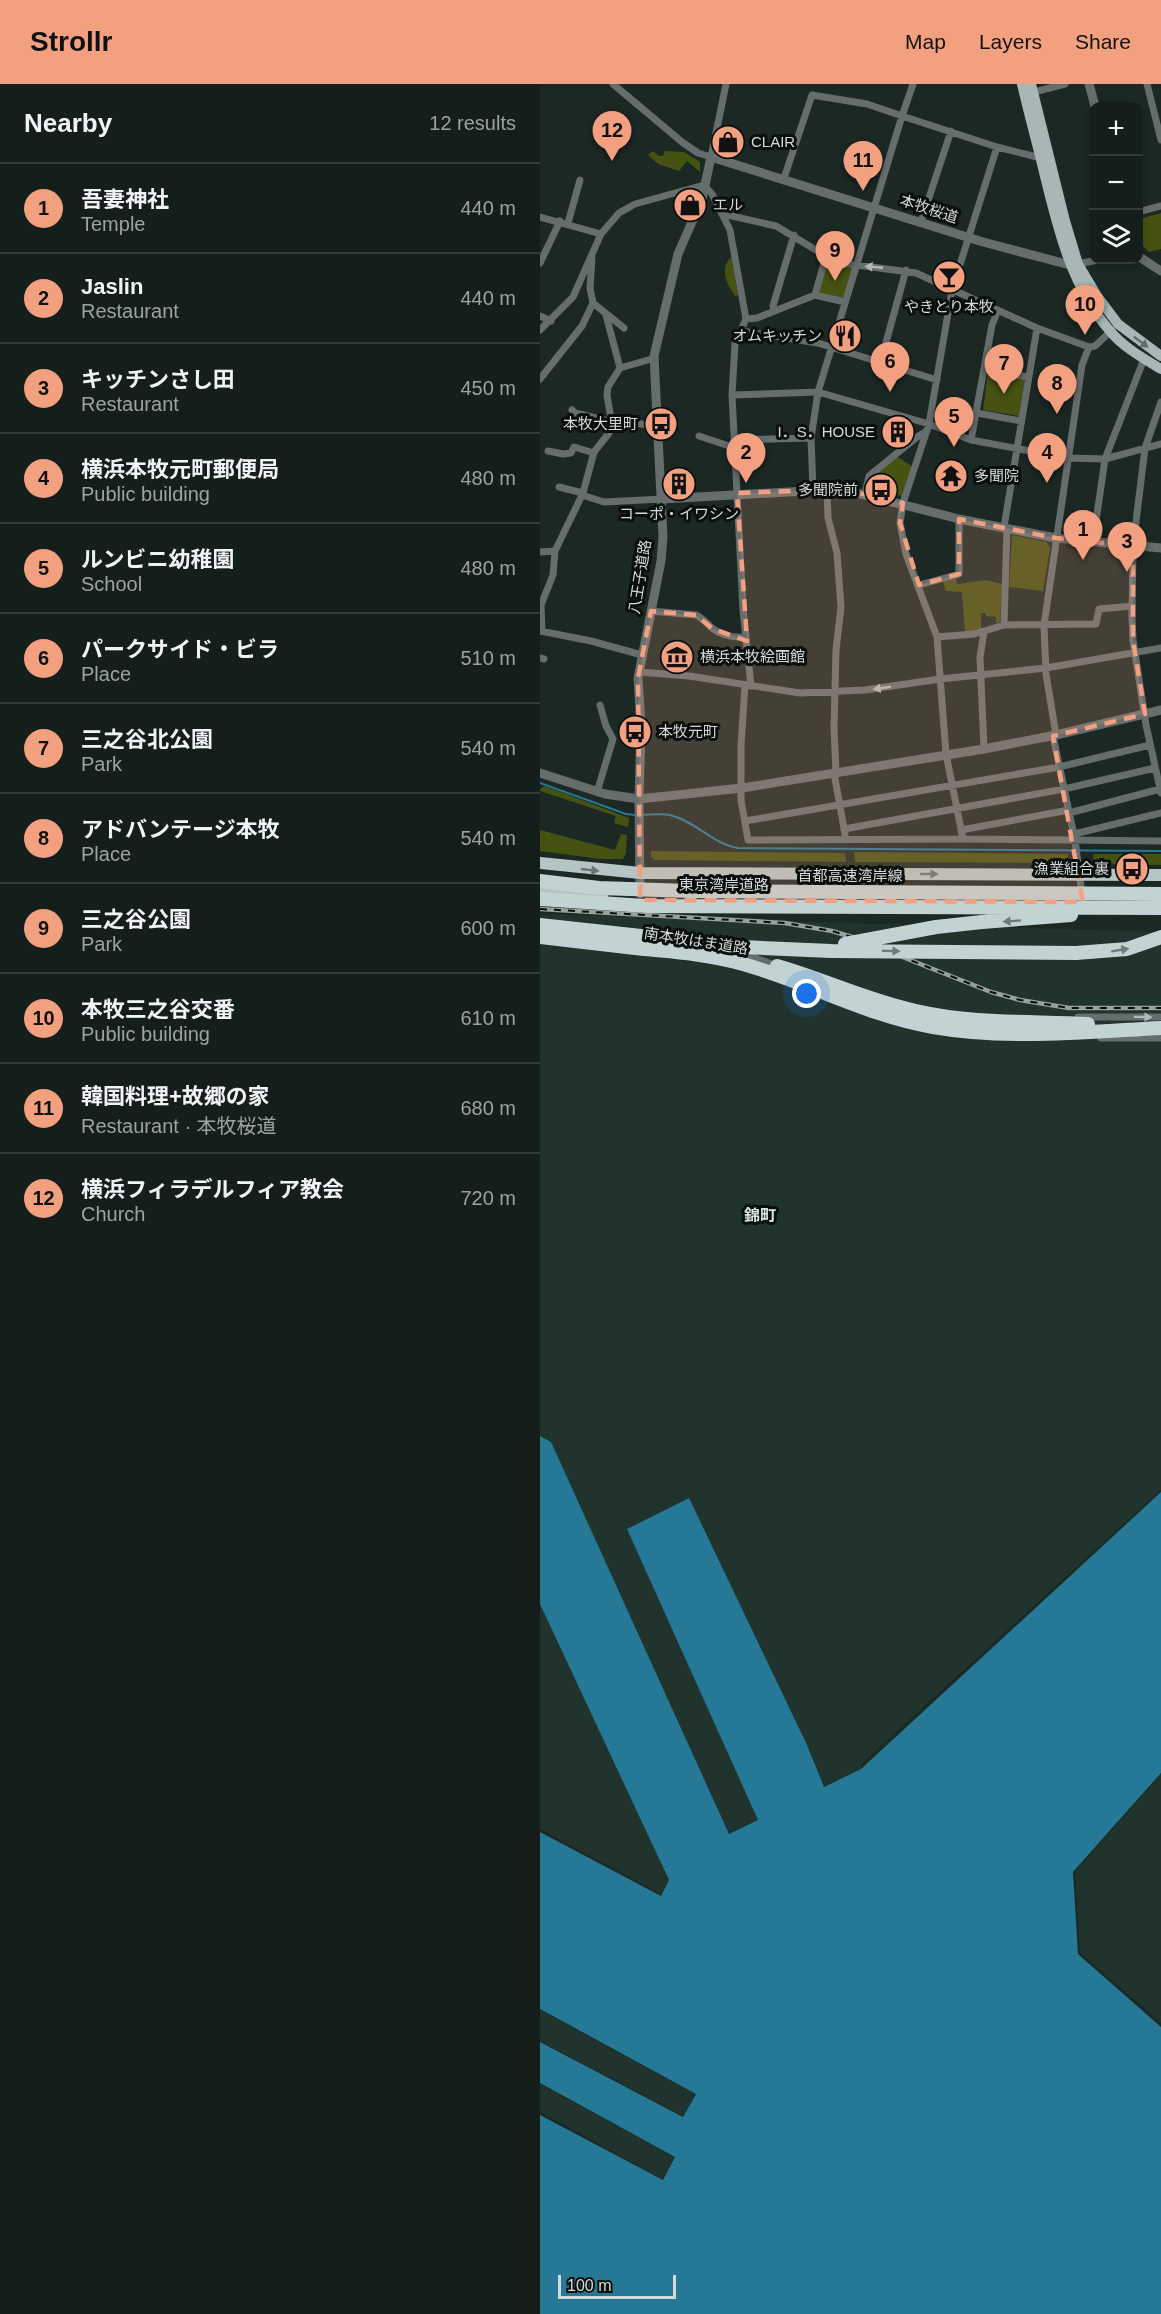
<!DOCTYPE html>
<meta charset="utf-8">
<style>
body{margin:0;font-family:Arial,"Noto Sans JP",sans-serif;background:#212b28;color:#f1f3f6}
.controls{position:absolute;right:18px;top:18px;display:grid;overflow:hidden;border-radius:12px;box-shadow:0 3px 9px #0003}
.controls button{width:54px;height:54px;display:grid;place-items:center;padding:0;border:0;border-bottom:2px solid #333c3a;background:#141e1b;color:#f1f3f6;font:30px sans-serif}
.scale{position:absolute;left:18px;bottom:15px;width:118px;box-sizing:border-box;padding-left:6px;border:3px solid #d3dbd8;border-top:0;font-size:16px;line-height:21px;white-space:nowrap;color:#d3dbd8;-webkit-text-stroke:4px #0a0f0d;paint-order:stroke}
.you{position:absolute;left:267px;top:910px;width:21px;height:21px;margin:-15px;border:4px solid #fff;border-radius:50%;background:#1a73e8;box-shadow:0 0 0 9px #1a73e833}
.badge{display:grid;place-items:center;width:39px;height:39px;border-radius:50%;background:#f2a080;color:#111;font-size:20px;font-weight:700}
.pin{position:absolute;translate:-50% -50px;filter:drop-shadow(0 2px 3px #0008)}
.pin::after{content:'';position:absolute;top:32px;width:21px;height:18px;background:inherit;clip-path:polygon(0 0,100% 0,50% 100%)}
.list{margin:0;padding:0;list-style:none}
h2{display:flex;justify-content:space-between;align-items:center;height:78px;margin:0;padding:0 24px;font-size:26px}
h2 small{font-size:20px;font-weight:400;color:#9da2a3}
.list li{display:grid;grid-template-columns:39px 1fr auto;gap:18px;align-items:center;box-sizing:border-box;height:90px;padding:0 24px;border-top:2px solid #333c3a}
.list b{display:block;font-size:22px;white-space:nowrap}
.list p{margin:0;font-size:20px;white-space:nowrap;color:#9da2a3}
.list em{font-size:20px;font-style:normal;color:#9da2a3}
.icon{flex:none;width:33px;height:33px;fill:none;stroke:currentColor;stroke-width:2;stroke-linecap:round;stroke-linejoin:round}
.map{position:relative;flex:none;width:621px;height:2230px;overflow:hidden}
header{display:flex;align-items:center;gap:36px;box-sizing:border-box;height:84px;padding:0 30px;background:#f2a080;color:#111}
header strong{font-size:28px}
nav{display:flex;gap:33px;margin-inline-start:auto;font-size:21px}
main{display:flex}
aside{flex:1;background:#141e1b}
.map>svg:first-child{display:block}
</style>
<header>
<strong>Strollr</strong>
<nav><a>Map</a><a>Layers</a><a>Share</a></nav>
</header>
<main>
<aside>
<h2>Nearby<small>12 results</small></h2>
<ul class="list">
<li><span class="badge">1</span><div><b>吾妻神社</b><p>Temple</p></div><em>440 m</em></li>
<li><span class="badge">2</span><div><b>Jaslin</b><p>Restaurant</p></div><em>440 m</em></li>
<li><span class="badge">3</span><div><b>キッチンさし田</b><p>Restaurant</p></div><em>450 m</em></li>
<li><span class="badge">4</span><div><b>横浜本牧元町郵便局</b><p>Public building</p></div><em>480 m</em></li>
<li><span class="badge">5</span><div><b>ルンビニ幼稚園</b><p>School</p></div><em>480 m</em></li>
<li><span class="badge">6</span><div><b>パークサイド・ビラ</b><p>Place</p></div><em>510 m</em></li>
<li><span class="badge">7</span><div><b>三之谷北公園</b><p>Park</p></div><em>540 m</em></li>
<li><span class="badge">8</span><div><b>アドバンテージ本牧</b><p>Place</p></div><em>540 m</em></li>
<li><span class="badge">9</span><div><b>三之谷公園</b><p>Park</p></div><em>600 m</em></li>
<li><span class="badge">10</span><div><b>本牧三之谷交番</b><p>Public building</p></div><em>610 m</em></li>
<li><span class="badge">11</span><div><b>韓国料理+故郷の家</b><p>Restaurant · 本牧桜道</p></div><em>680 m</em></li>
<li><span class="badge">12</span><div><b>横浜フィラデルフィア教会</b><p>Church</p></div><em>720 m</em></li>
</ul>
</aside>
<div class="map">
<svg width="621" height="2230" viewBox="0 0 621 2230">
<rect width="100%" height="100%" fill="#1b2824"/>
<path fill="#20332d" d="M 0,830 L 621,848 L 621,1406 L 321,1680 L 321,1685 L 216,1732 L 218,1736 L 189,1750 L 184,1739 L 117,1770 L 128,1796 L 121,1810 L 0,1745 Z
M 621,1690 L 621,1939 L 540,1869 L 535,1788 Z
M 0,1926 L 155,2010 L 143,2032 L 0,1957 Z
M 0,2000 L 134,2073 L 123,2095 L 0,2028 Z"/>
<path fill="#455212" d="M 113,67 L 119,72 L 123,72 L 125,67 L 144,68 L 160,78 L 160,88 L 147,77 L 139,87 L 118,80 L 108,71 Z
M 621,129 L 621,165 L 609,168 L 599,158 L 599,135 Z
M 191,173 L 198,210 L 196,213 C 187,202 179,185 191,173 Z
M 287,175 L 313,184 L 304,215 L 278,209 Z
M 448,288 L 483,293 L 485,296 L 479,332 L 443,326 Z
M 210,358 L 211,375 L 199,375 L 199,359 Z
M 356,372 L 372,382 L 362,412 L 331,404 L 334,391 Z
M 472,451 L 507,458 L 510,464 L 503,507 L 469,503 Z
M 416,494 L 417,500 L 446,496 L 462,500 L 460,538 L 456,539 L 456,533 L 446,532 L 446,529 L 441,529 L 441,546 L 425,548 L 422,508 L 406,507 L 403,498 Z
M 5,702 L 89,734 L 88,743 L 74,739 L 76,732 L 0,707 L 0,705 Z
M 0,746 L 75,766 L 81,750 L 87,751 L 86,769 L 83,775 L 60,775 L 0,767 Z
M 111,767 L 305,769 L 306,778 L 115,776 L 111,773 Z
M 314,768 L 528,770 L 528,773 L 522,779 L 315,778 Z
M 553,770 L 621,770 L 621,781 L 554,780 Z"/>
<path fill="#257996" d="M 0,1352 L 11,1358 L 189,1750 L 218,1736 L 87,1445 L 149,1414 L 267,1661 L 284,1703 L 321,1685 L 621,1408 L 621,1689 L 533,1788 L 538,1870 L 621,1943 L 621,2230 L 0,2230 L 0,2031 L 123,2096 L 135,2073 L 0,1999 L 0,1958 L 143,2033 L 156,2010 L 0,1925 L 0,1748 L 121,1812 L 129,1796 L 0,1520 Z"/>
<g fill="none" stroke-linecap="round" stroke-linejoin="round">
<path stroke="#257996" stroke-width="2" d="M 0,699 L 86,730 L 95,731
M 101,731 C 110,731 121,729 130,731 C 155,737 173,760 198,764 L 621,767"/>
<path stroke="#666d6d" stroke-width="7" d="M 73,0 L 142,58 L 158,69 L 171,73 L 186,0
M 607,0 L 621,56
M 490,9 L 525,0
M 244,94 L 272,11 L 327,20 L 362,32 L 373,0
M 598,128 L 621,122
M 183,130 L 236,142 L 286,172 L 302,179 L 376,189 L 497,244 L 549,263 L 555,262 L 572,246
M 0,133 L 61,150
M 381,138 L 411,47
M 28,139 L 40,96
M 286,172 L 275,211 L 305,218
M 0,179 L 20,137
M 537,180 L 558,176
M 53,219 L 84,244
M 234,227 L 233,222 L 254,151
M 66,231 L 80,284
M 0,232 L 11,237
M 206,235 L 217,234 L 275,211
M 0,246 L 33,213 L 61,150 L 79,129 L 95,120 L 164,101 L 172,110 L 190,146 L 206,235 L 195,259 L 192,311 L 203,526 L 211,602
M 202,247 L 278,259 L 397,296
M 340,280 L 366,186
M 445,285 L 488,293
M 0,295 L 42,242 L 53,219 L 50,204 L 52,174
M 192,311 L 278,308 L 389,340 L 431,356 L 528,374 L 565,375 L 621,360
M 621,318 L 605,364 L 593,462 L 592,532 L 593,556 L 606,641 L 621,709
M 32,326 L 35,329 L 73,338
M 437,329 L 481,337
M 73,335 L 118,343
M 159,352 L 195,364
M 194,356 L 271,354
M 431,356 L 452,241 L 458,226
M 8,367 L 23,370 L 31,369 L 34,363 L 54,369
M 19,403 L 43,409
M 273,405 L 271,354 L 278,308 L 362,32 L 457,63 L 501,74
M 287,405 L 288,434 L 297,469 L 301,523 L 296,566 L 294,644 L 296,689
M 325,409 L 329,392 L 377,353 L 387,347
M 42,411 L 64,418 L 122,415
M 464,443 L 497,244
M 553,458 L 565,375 L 604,275
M 0,468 L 15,467
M 379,501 L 419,490 L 419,435
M 111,527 L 156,531 C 163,534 166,539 172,544 C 181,551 194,554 206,553
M 464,541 L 467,444
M 0,547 L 51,557 L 102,571
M 2,547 L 1,521 L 13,491 L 15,467 L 43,409 L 54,368 L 69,349 L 72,341 L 67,311 L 68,303 L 80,284 L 115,274
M 397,553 L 434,550 L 464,541 L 556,540 L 559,525 L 592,522
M 0,574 L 4,575
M 99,588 L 149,592 L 260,609 L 325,606 L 400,595 L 506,584 L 621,564
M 205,601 L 201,661 L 201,716 L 208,756 L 423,755 L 621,757
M 516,651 L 506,590 L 504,541 L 542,281 L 549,263
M 513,652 L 535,756 L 543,818
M 444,665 L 440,573 L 444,548
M 294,689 L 305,750
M 57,708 L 73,655 L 66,642 L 60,621
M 529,729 L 620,705
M 205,737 L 519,683 L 610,661
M 304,745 L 524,705 L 615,684
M 421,746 L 529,726
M 534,750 L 621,729
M 423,755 L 406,670 L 397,553 L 366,470 L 360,439 L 363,419 L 389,340 L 412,206 L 457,63
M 175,867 L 210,872 L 237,882
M 538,933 L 621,933
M 561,954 L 621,954"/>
<path stroke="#666d6d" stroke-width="9" d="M 549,0 L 555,22
M 598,172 L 621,187
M 122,415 L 301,405 L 419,435 L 516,454 L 621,464
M 0,689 L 65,710 L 99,715 L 202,704 L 444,665 L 516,651 L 621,626
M 100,810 L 99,715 L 101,643 L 98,594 L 121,477 L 123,453 L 114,272 L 138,170 L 162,115 L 171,73 L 443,158 L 530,181"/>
<path stroke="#a8b6b6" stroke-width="10" d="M 482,0 C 489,30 497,59 504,88 C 518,145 531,202 570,247 C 583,263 603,274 621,285
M 491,0 L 525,137 L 538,180 L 557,212 L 578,240 L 621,272"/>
<path stroke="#b5c4c4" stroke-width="12" d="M 0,779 L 100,789 L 621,791
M 0,805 L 62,813"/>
<path stroke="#c2d3d3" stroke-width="14" d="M 0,815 L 105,822 L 621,824
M 442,838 L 531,831
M 536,869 L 587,865 L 621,853"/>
<g stroke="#97a19d" stroke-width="4.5">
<path id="rail" d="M 0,825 L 245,839 L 292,847 L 312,853 L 451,908 L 480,916 L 529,924 L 621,924"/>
</g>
<use href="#rail" stroke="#0a0f0d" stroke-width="2" stroke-dasharray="7" stroke-linecap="butt"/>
<path stroke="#c2d3d3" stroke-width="14" d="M 0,797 L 59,804 L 149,807 L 621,810
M 0,841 L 202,863 L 291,867 L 536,869
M 0,853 C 35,857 69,861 104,865 C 137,868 171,871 203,880 C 268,898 327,932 393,943 C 468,956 545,948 621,944
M 305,860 L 396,843 L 442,838
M 237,882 C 283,895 328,917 376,927 C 432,940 491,937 548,940"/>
</g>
<defs><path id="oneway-solid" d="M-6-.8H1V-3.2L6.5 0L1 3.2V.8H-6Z" transform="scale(1.5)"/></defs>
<g fill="#b2bab8">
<use href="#oneway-solid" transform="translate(334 183) rotate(-175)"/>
<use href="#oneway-solid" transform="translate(342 604) rotate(172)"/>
<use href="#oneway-solid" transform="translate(603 933) rotate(1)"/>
</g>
<use fill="#616b6a" href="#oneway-solid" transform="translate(601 258) rotate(37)"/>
<g fill="#687372">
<use href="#oneway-solid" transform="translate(50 786) rotate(6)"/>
<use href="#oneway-solid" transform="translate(389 790)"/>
</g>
<g fill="#6f7b7a">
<use href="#oneway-solid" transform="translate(472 837) rotate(176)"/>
<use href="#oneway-solid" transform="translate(580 866) rotate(-9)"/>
<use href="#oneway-solid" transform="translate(351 867) rotate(1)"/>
</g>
<path fill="#f2a080" fill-opacity="0.2" stroke="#f2a080" stroke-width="4.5" stroke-dasharray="12 8" stroke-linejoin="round" d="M 301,405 L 363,419 L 360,439 L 379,501 L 419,490 L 419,435 L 516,454 L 593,462 L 593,556 L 605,630 L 513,652 L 543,818 L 100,816 L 98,594 L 111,527 L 156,531 L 173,545 L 207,557 L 197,409 Z"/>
<defs>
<g id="shop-disc" transform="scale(1.725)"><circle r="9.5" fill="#f2a080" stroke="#0a0f0d"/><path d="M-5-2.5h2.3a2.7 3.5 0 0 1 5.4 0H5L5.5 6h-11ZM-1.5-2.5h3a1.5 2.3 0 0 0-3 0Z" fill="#111"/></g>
<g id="bar-disc" transform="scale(1.725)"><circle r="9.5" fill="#f2a080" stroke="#0a0f0d"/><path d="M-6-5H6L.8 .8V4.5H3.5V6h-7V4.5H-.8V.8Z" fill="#111"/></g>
<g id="restaurant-disc" transform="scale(1.725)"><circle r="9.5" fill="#f2a080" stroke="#0a0f0d"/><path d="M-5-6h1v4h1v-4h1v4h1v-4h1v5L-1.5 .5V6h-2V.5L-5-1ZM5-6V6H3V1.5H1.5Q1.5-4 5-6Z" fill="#111"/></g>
<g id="bus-disc" transform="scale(1.725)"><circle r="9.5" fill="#f2a080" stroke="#0a0f0d"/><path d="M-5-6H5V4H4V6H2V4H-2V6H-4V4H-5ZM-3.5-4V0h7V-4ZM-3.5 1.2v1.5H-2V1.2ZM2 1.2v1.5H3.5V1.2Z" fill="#111"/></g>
<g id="building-disc" transform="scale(1.725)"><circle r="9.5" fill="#f2a080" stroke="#0a0f0d"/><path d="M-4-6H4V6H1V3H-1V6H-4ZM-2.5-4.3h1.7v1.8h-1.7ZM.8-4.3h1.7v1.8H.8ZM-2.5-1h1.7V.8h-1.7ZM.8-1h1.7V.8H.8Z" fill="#111"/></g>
<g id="temple-disc" transform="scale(1.725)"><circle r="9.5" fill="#f2a080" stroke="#0a0f0d"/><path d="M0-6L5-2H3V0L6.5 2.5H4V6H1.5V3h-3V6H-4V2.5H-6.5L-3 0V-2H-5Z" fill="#111"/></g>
<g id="museum-disc" transform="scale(1.725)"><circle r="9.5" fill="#f2a080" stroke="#0a0f0d"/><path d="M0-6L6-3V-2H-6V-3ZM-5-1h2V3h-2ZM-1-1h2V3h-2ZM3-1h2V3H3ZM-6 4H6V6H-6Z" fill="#111"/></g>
</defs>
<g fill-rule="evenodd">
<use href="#shop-disc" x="188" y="58"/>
<use href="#shop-disc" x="150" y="121"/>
<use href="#bar-disc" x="409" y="193"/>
<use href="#restaurant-disc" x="305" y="252"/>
<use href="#bus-disc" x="121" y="340"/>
<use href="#building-disc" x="358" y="348"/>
<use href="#temple-disc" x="411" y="392"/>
<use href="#building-disc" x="139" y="400"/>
<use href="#bus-disc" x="341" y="406"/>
<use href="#museum-disc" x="137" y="573"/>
<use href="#bus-disc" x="95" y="648"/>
<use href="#bus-disc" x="592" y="785"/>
</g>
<g text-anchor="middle" stroke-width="6" stroke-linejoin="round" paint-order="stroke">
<g font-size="15" fill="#d3dbd8" stroke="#0a0f0d" text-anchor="start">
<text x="211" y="63">CLAIR</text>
<text x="173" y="126">エル</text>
<text x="409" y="228" text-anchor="middle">やきとり本牧</text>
<text x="282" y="257" text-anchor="end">オムキッチン</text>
<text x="98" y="345" text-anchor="end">本牧大里町</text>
<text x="335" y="353" text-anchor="end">I．S．HOUSE</text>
<text x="434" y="397">多聞院</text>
<text x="318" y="411" text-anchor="end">多聞院前</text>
<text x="139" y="435" text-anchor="middle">コーポ・イワシン</text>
<text x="160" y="578">横浜本牧絵画館</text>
<text x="118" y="653">本牧元町</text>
<text x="569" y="790" text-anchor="end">漁業組合裏</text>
</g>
<g font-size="15" fill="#d3dbd8" stroke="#0a0f0d">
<text transform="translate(389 125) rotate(18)" y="5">本牧桜道</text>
<text transform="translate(100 493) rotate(-81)" y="5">八王子道路</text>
<text x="310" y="797">首都高速湾岸線</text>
<text x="184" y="806">東京湾岸道路</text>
<text transform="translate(156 857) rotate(9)" y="5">南本牧はま道路</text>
</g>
<g font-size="16" font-weight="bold" fill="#d7e7e1" stroke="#0a0f0d">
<text x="220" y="1137">錦町</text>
</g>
</g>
</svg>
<div class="controls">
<button>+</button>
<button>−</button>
<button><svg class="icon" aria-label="layers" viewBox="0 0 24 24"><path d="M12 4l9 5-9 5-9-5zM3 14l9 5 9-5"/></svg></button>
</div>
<div class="scale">100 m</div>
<div class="you"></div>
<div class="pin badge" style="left:543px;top:476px">1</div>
<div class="pin badge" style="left:206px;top:399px">2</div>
<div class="pin badge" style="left:587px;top:488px">3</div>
<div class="pin badge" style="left:507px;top:399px">4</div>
<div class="pin badge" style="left:414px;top:363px">5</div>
<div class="pin badge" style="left:350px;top:308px">6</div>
<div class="pin badge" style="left:464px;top:310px">7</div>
<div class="pin badge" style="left:517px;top:330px">8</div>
<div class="pin badge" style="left:295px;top:197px">9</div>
<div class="pin badge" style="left:545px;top:251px">10</div>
<div class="pin badge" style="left:323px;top:107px">11</div>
<div class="pin badge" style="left:72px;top:77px">12</div>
</div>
</main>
